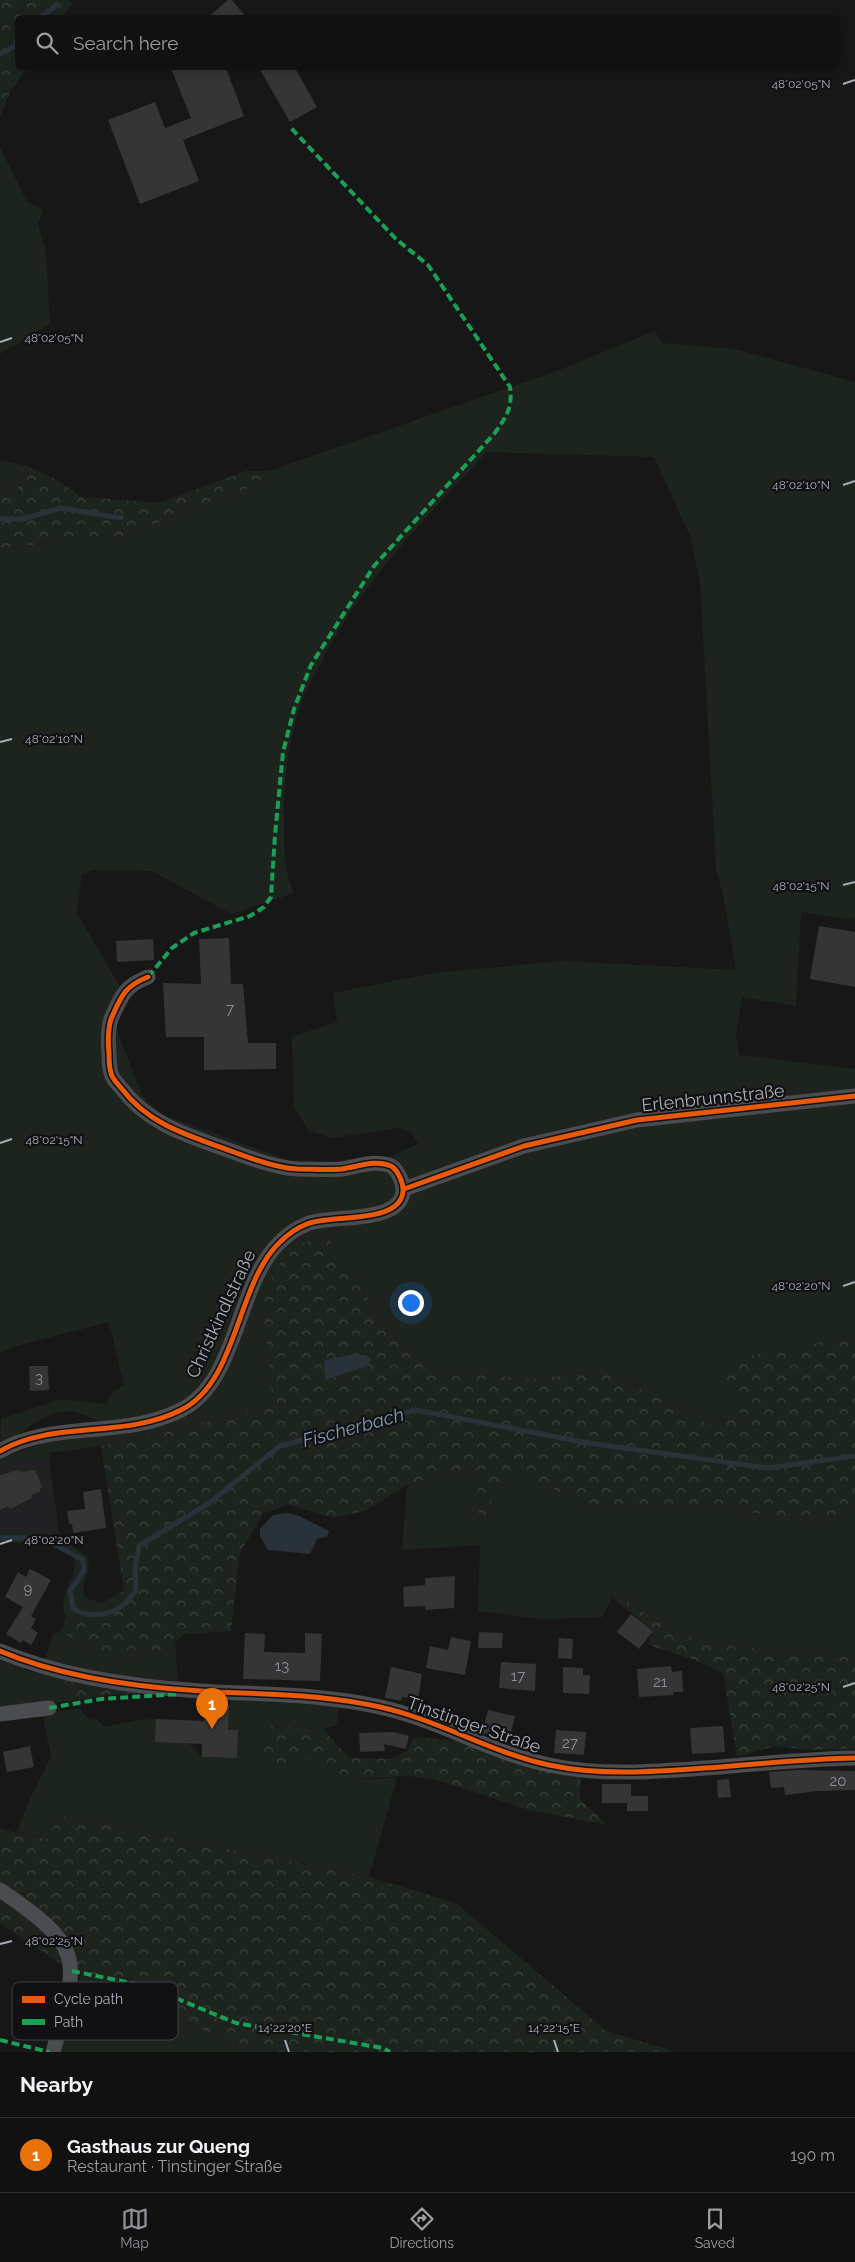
<!DOCTYPE html>
<meta charset="utf-8">
<style>
body{margin:0;font-family:Raleway,sans-serif;background:#1e1f1f;color:#f1f3f6}
.you{position:absolute;left:410px;top:1302px;width:18px;height:18px;margin:-12px;border:4px solid #fff;border-radius:50%;background:#1a73e8;box-shadow:0 0 0 8px #1a73e833}
.badge{display:grid;place-items:center;width:32px;height:32px;border-radius:50%;background:#8c9099;color:#fff;font-size:16px;font-weight:700}
.pin{position:absolute;translate:-50% -41px;filter:drop-shadow(0 1px 2px #0008)}
.pin::after{content:'';position:absolute;top:26px;width:18px;height:15px;background:inherit;clip-path:polygon(0 0,100% 0,50% 100%)}
.list{margin:0;padding:0;list-style:none}
h2{display:flex;justify-content:space-between;align-items:center;height:65px;margin:0;padding:0 20px;font-size:21px}
h2 small{font-size:16px;font-weight:400;color:#9c9d9f}
.list li{display:grid;grid-template-columns:32px 1fr auto;gap:15px;align-items:center;box-sizing:border-box;height:75px;padding:0 20px;border-top:1px solid #303131}
.list b{display:block;font-size:19px;white-space:nowrap}
.list p{margin:0;font-size:16px;white-space:nowrap;color:#9c9d9f}
.list em{font-size:16px;font-style:normal;color:#9c9d9f}
.icon{flex:none;width:28px;height:28px;fill:none;stroke:currentColor;stroke-width:2;stroke-linecap:round;stroke-linejoin:round}
.map{position:relative;flex:none;width:855px;height:2052px;overflow:hidden}
.search{position:absolute;background:#111;box-shadow:0 2px 12px #0003;left:15px;right:15px;top:15px;height:55px;display:flex;align-items:center;gap:12px;box-sizing:border-box;padding:0 18px;border-radius:8px;color:#9c9d9f;font-size:19px}
.sheet{height:140px;background:#111}
nav{display:flex;justify-content:space-around;align-items:center;box-sizing:border-box;height:70px;border-top:1px solid #303131;background:#111;font-size:14px;color:#9c9d9f}
nav a{display:grid;justify-items:center;gap:2px}
nav .on{color:#8c9099}
.map>svg:first-child{display:block}
</style>
<div class="map">
<svg width="855" height="2052" viewBox="0 0 855 2052">
<defs>
<pattern id="forest-crowns" width="20" height="18" patternUnits="userSpaceOnUse" patternTransform="scale(1.25)"><rect width="20" height="18" fill="#1d241e"/><path d="M2 6a3 3 0 1 1 6 0M12 15a3 3 0 1 1 6 0" fill="none" stroke="#3b413d"/></pattern>
</defs>
<rect width="100%" height="100%" fill="#171717"/>
<path fill="#212123" d="M 30,1458 L 49,1459 L 60,1538 L 47,1534 L 0,1534 L 0,1462 Z"/>
<path fill="#1d241e" fill-rule="evenodd" d="M 0,147 L 27,202 L 43,210 L 38,224 L 46,252 L 50,324 L 0,354 Z
M 655,331 L 662,343 L 735,349 L 855,382 L 855,920 L 801,912 L 796,1006 L 742,997 L 736,1035 L 739,1055 L 855,1069 L 855,1341 L 837,1339 L 742,1416 L 708,1424 L 601,1368 L 563,1376 L 526,1379 L 432,1368 L 402,1350 L 326,1235 L 263,1305 L 273,1407 L 101,1446 L 49,1453 L 49,1459 L 0,1462 L 0,1458 L 104,1423 C 95,1420 84,1414 74,1412 C 46,1406 24,1434 0,1446 L 1,1419 L 62,1399 L 106,1404 L 113,1392 L 124,1385 L 109,1322 L 16,1346 L 0,1353 L 0,549 L 79,539 L 115,539 L 258,485 L 269,471 L 554,372 ZM 487,452 L 654,457 L 690,536 L 700,582 L 716,869 L 724,899 L 736,970 L 563,961 L 433,973 L 333,993 L 337,1022 L 292,1037 L 294,1108 L 309,1131 L 332,1138 L 397,1128 L 412,1133 L 418,1144 L 387,1158 L 368,1156 L 333,1162 L 288,1160 L 161,1114 L 142,1095 L 116,1028 L 107,1016 L 119,985 L 77,913 L 82,874 L 94,870 L 152,871 L 231,914 L 294,893 C 282,866 285,848 284,819 C 283,779 289,738 302,700 C 307,687 315,675 321,663 C 362,582 425,518 487,452 Z
M 0,460 L 27,466 L 17,491 L 0,487 Z
M 476,1466 L 479,1522 L 493,1520 L 491,1491 L 522,1474 L 591,1507 L 731,1510 L 819,1521 L 855,1510 L 855,1658 L 794,1654 L 723,1644 L 673,1633 L 614,1592 L 603,1617 L 543,1619 L 478,1611 L 480,1545 L 402,1550 L 407,1485 Z
M 25,1533 C 54,1534 65,1540 88,1557 C 92,1572 79,1583 85,1598 L 102,1603 L 124,1590 L 100,1618 L 66,1619 C 55,1596 79,1579 74,1557 L 44,1543 L 0,1543 L 0,1534 Z
M 60,1632 L 113,1657 L 160,1655 L 175,1642 L 178,1681 L 112,1676 L 45,1659 L 53,1634 Z
M 0,1657 L 28,1671 L 62,1678 L 76,1700 L 0,1711 Z
M 231,1700 L 339,1706 L 337,1725 L 323,1729 L 270,1726 L 306,1758 L 348,1779 L 397,1778 L 369,1877 L 60,1816 L 48,1839 L 17,1832 L 27,1805 L 51,1757 L 43,1717 L 47,1712 L 80,1709 L 88,1719 L 98,1720 L 104,1727 L 138,1720 L 156,1719 L 156,1742 L 189,1743 L 202,1757 L 236,1758 C 233,1740 221,1719 231,1700 Z
M 81,1973 L 231,2043 L 262,2052 L 59,2052 Z"/>
<path fill="url(#forest-crowns)" fill-rule="evenodd" d="M 0,0 L 68,0 L 73,3 L 63,17 L 18,18 L 18,68 L 27,68 L 11,90 L 0,117 Z
M 27,466 L 57,480 L 82,497 L 159,503 L 246,471 L 269,471 L 258,485 L 115,539 L 79,539 L 0,549 L 0,487 L 17,491 Z
M 326,1235 L 402,1350 L 432,1368 L 526,1379 L 563,1376 L 601,1368 L 708,1424 L 742,1416 L 725,1378 L 744,1357 L 837,1339 L 855,1341 L 855,1510 L 819,1521 L 731,1510 L 591,1507 L 522,1474 L 491,1491 L 493,1520 L 479,1523 L 476,1466 L 407,1485 L 365,1511 L 333,1518 L 288,1504 L 263,1514 L 240,1553 L 231,1631 L 185,1634 L 160,1655 L 113,1657 L 60,1632 L 66,1619 L 100,1618 L 124,1590 L 101,1446 L 273,1407 L 263,1306 L 273,1273 L 294,1246 ZM 349,1355 L 365,1355 L 368,1366 L 326,1380 L 324,1360 Z
M 614,1592 L 673,1633 L 723,1644 L 794,1654 L 855,1658 L 855,1749 L 809,1750 L 775,1746 L 737,1757 L 723,1673 L 692,1659 L 648,1645 L 653,1630 L 612,1598 Z
M 62,1678 L 169,1693 L 106,1695 L 76,1700 Z
M 270,1726 L 323,1729 L 349,1758 L 392,1759 L 408,1750 L 414,1737 L 458,1741 L 581,1774 L 580,1799 L 607,1825 L 529,1810 L 434,1779 L 408,1776 L 348,1779 L 306,1758 L 270,1767 L 260,1747 Z
M 60,1816 L 369,1877 L 456,1903 L 606,2031 L 677,2052 L 262,2052 L 231,2043 L 58,1962 L 0,1923 L 0,1829 L 47,1839 Z"/>
<path fill="#2a3239" d="M 349,1355 L 365,1355 L 371,1359 L 368,1366 L 325,1380 L 324,1360 Z
M 287,1513 L 297,1515 L 329,1531 L 327,1537 L 317,1539 L 310,1554 L 268,1550 L 260,1536 L 260,1529 L 273,1515 Z"/>
<g fill="none" stroke-linecap="round" stroke-linejoin="round">
<path stroke="#2a3239" stroke-width="5" d="M 39,18 L 57,5
M 0,54 L 13,47 L 18,42
M 0,519 L 22,519 L 61,508 L 121,518
M 0,1538 L 43,1538 L 83,1560 L 84,1571 L 70,1591 L 73,1608 C 85,1618 109,1616 122,1606 C 127,1602 131,1596 136,1591 L 135,1568 L 139,1546 L 209,1503 L 280,1446 L 416,1410 L 588,1443 L 768,1468 L 855,1456"/>
</g>
<path fill="#353536" d="M 228,0 L 232,0 L 247,18 L 207,18 Z
M 171,68 L 226,68 L 244,116 L 183,140 L 199,181 L 140,204 L 108,120 L 155,102 L 165,128 L 191,118 Z
M 259,68 L 295,68 L 317,107 L 290,122 Z
M 819,926 L 855,932 L 855,987 L 810,979 Z
M 229,938 L 231,984 L 243,984 L 248,1043 L 276,1043 L 276,1069 L 204,1070 L 204,1037 L 166,1037 L 163,983 L 201,984 L 199,939 Z
M 153,939 L 154,960 L 117,962 L 116,941 Z
M 29,1366 L 48,1366 L 49,1390 L 30,1391 Z
M 19,1470 L 21,1472 L 35,1470 L 42,1486 L 39,1492 L 31,1495 L 32,1498 L 10,1509 L 8,1506 L 0,1510 L 0,1475 Z
M 101,1489 L 106,1528 L 73,1533 L 72,1524 L 69,1524 L 67,1511 L 85,1509 L 83,1492 Z
M 30,1569 L 51,1580 L 31,1616 L 36,1619 L 31,1628 L 38,1633 L 31,1645 L 23,1640 L 21,1643 L 6,1634 L 23,1607 L 5,1597 L 18,1572 L 26,1577 Z
M 455,1576 L 454,1608 L 425,1610 L 425,1606 L 404,1607 L 403,1587 L 425,1585 L 425,1578 Z
M 631,1614 L 653,1631 L 639,1649 L 617,1632 Z
M 479,1632 L 503,1633 L 502,1648 L 478,1648 Z
M 245,1633 L 265,1634 L 264,1652 L 305,1653 L 305,1633 L 322,1634 L 320,1681 L 243,1679 Z
M 451,1637 L 471,1641 L 465,1675 L 426,1668 L 430,1646 L 448,1650 Z
M 559,1638 L 573,1639 L 572,1659 L 558,1658 Z
M 501,1662 L 536,1664 L 535,1691 L 499,1688 Z
M 671,1666 L 672,1672 L 682,1671 L 683,1692 L 673,1692 L 673,1695 L 639,1697 L 637,1669 Z
M 391,1667 L 422,1674 L 418,1700 L 402,1697 L 401,1701 L 385,1698 Z
M 563,1667 L 583,1668 L 583,1675 L 590,1675 L 589,1694 L 563,1693 Z
M 204,1704 L 229,1705 L 228,1730 L 238,1730 L 237,1758 L 202,1757 L 202,1744 L 155,1742 L 156,1719 L 204,1721 Z
M 488,1710 L 515,1716 L 509,1741 L 482,1733 Z
M 723,1726 L 725,1752 L 692,1754 L 690,1728 Z
M 556,1730 L 586,1732 L 584,1755 L 554,1753 Z
M 394,1732 L 409,1736 L 406,1749 L 384,1744 L 385,1751 L 360,1752 L 359,1733 Z
M 30,1746 L 34,1767 L 7,1772 L 3,1752 Z
M 798,1770 L 855,1771 L 855,1790 L 818,1791 L 785,1795 L 784,1787 L 771,1788 L 769,1772 Z
M 729,1779 L 731,1797 L 718,1798 L 717,1780 Z
M 602,1784 L 631,1784 L 631,1796 L 648,1796 L 648,1811 L 627,1811 L 627,1803 L 602,1803 Z"/>
<g fill="none" stroke-linecap="round" stroke-linejoin="round">
<path stroke="#4b4c50" stroke-width="15" d="M 404,1189 L 524,1146 L 637,1120 L 855,1096
M 0,1451 C 54,1420 124,1439 181,1410 C 238,1382 236,1285 279,1243 C 287,1235 296,1228 307,1224 C 330,1214 399,1225 403,1192 C 404,1184 398,1170 391,1166 C 376,1159 357,1167 342,1169 C 328,1170 312,1169 298,1169 C 279,1168 249,1158 231,1151 C 190,1136 149,1125 122,1089 C 118,1084 112,1079 111,1073 C 109,1067 109,1060 109,1054 C 108,1043 108,1029 111,1019 C 121,997 124,986 148,977
M 0,1651 C 61,1677 135,1687 201,1691 C 241,1694 283,1693 323,1698 C 352,1701 382,1706 409,1715 C 456,1730 501,1755 549,1765 C 604,1777 664,1771 720,1767 C 765,1763 810,1759 855,1758
M 0,1714 L 49,1708
M 0,1890 C 85,1948 80,1957 53,2052"/>
<path stroke="#1a9f57" stroke-width="4" stroke-dasharray="8 4" stroke-linecap="butt" d="M 148,977 L 172,948 L 194,933 L 250,916 L 264,907 L 271,897 L 275,835 L 283,752 L 294,709 L 311,665 L 374,566 L 494,434 C 506,418 513,407 510,387 L 428,265 L 396,239 L 290,127
M 49,1708 L 101,1699 L 180,1694
M 72,1971 L 146,1986 L 236,2023 L 383,2048 L 390,2052
M 0,2040 L 49,2052"/>
<g stroke="#111113" stroke-width="8">
<path id="cycleway" d="M 404,1189 L 524,1146 L 637,1120 L 855,1096
M 0,1451 C 54,1420 124,1439 181,1410 C 238,1382 236,1285 279,1243 C 287,1235 296,1228 307,1224 C 330,1214 399,1225 403,1192 C 404,1184 398,1170 391,1166 C 376,1159 357,1167 342,1169 C 328,1170 312,1169 298,1169 C 279,1168 249,1158 231,1151 C 190,1136 149,1125 122,1089 C 118,1084 112,1079 111,1073 C 109,1067 109,1060 109,1054 C 108,1043 108,1029 111,1019 C 121,997 124,986 148,977
M 0,1651 C 61,1677 135,1687 201,1691 C 241,1694 283,1693 323,1698 C 352,1701 382,1706 409,1715 C 456,1730 501,1755 549,1765 C 604,1777 664,1771 720,1767 C 765,1763 810,1759 855,1758"/>
</g>
<use href="#cycleway" stroke="#e8590c" stroke-width="5"/>
</g>
<path fill="none" stroke="#a8adb8" stroke-width="2" d="M 843,84 L 855,80M 0,342 L 12,338M 843,485 L 855,481M 0,742 L 12,739M 843,885 L 855,882M 0,1143 L 12,1139M 843,1286 L 855,1282M 0,1544 L 12,1540M 843,1687 L 855,1683M 0,1944 L 12,1941M 285,2040 L 289,2052M 554,2040 L 558,2052"/>
<g text-anchor="middle" stroke-width="4.5" stroke-linejoin="round" paint-order="stroke">
<g font-size="15" fill="#8b8f98">
<text x="230" y="1014">7</text>
<text x="39" y="1383">3</text>
<text x="28" y="1594">9</text>
<text x="282" y="1671">13</text>
<text x="518" y="1681">17</text>
<text x="660" y="1687">21</text>
<text x="570" y="1748">27</text>
<text x="838" y="1786">20</text>
</g>
<g font-size="18" fill="#a8adb8" stroke="#111113">
<text transform="translate(713 1098) rotate(-6)" y="6">Erlenbrunnstraße</text>
<text transform="translate(221 1314) rotate(-65)" y="6">Christkindlstraße</text>
<text transform="translate(474 1725) rotate(19)" y="6">Tinstinger Straße</text>
</g>
<g font-size="19" font-style="italic" fill="#7f9bb3" stroke="#111113">
<text transform="translate(353 1427) rotate(-15)" y="7">Fischerbach</text>
</g>
</g>
<rect x="12" y="1982" width="166" height="58" rx="8" fill="#111113" stroke="#3e4045" stroke-width="1"/>
<rect x="22" y="1996" width="23" height="7" fill="#e8590c"/>
<rect x="22" y="2019" width="23" height="6" fill="#1a9f57"/>
<g font-size="14" fill="#a8adb8">
<text x="54" y="2004">Cycle path</text>
<text x="54" y="2027">Path</text>
</g>
<g font-size="12" text-anchor="middle" fill="#a8adb8" stroke="#111113" stroke-width="4.5" stroke-linejoin="round" paint-order="stroke">
<text x="801" y="88">48°02'05"N</text>
<text x="54" y="342">48°02'05"N</text>
<text x="801" y="489">48°02'10"N</text>
<text x="54" y="743">48°02'10"N</text>
<text x="801" y="890">48°02'15"N</text>
<text x="54" y="1144">48°02'15"N</text>
<text x="801" y="1290">48°02'20"N</text>
<text x="54" y="1544">48°02'20"N</text>
<text x="801" y="1691">48°02'25"N</text>
<text x="54" y="1945">48°02'25"N</text>
<text x="285" y="2032">14°22'20"E</text>
<text x="554" y="2032">14°22'15"E</text>
</g>
</svg>
<div class="you"></div>
<div class="pin badge" style="left:212px;top:1729px;background:#e8710a">1</div>
<div class="search"><svg class="icon" aria-label="search" viewBox="0 0 24 24"><circle cx="10" cy="10" r="6"/><path d="M15 15l6 6"/></svg>Search here</div>
</div>
<section class="sheet">
<h2>Nearby<small></small></h2>
<ul class="list">
<li><span class="badge" style="background:#e8710a">1</span><div><b>Gasthaus zur Queng</b><p>Restaurant · Tinstinger Straße</p></div><em>190 m</em></li>
</ul>
</section>
<nav>
<a class="on"><svg class="icon" aria-label="map" viewBox="0 0 24 24"><path d="M3 6l6-2 6 2 6-2v14l-6 2-6-2-6 2zM9 4v14M15 6v14"/></svg>Map</a>
<a><svg class="icon" aria-label="directions" viewBox="0 0 24 24"><path d="M12 3l9 9-9 9-9-9zM9 14v-3h6M13 9l2 2-2 2"/></svg>Directions</a>
<a><svg class="icon" aria-label="saved" viewBox="0 0 24 24"><path d="M7 4h10v16l-5-4-5 4z"/></svg>Saved</a>
</nav>
